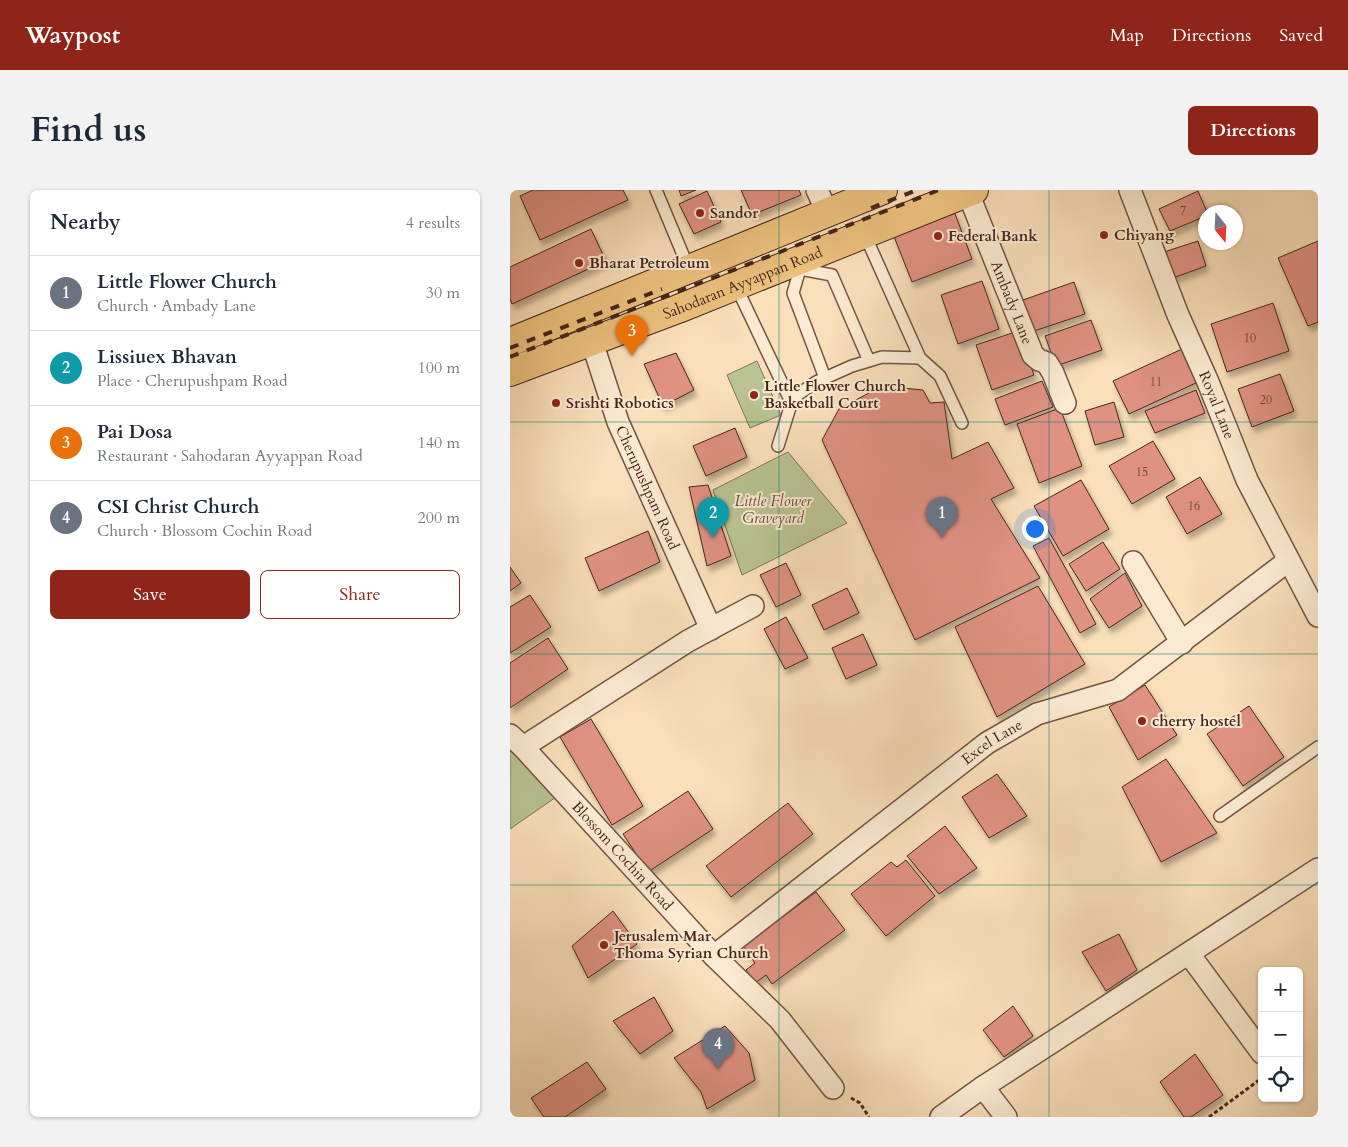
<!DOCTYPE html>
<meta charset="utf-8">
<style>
body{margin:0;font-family:Cardo,serif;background:#f2f2f3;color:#1f2937}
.controls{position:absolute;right:15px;bottom:15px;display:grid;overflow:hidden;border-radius:8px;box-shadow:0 1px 4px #0004}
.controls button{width:45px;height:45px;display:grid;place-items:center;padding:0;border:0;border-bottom:1px solid #e0e1e3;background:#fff;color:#1f2937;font:25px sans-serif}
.compass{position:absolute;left:688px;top:15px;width:45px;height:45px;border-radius:50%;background:#fff;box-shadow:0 1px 4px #0004;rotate:162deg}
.you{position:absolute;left:524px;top:338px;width:18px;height:18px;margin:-12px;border:4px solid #fff;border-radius:50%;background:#1a73e8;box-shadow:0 0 0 8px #1a73e833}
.badge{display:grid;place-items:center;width:32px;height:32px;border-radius:50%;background:#8f2418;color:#fff;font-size:16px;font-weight:700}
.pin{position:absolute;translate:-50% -41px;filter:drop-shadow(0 1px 2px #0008)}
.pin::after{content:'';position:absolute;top:26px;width:18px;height:15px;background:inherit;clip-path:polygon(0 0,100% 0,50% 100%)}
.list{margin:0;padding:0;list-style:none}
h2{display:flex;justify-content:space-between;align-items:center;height:65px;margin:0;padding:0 20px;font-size:21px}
h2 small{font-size:16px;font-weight:400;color:#747a83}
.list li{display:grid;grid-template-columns:32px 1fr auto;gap:15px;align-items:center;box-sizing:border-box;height:75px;padding:0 20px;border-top:1px solid #e0e1e3}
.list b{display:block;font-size:19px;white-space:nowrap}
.list p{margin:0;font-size:16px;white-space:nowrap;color:#747a83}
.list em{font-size:16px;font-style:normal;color:#747a83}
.actions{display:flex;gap:10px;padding:15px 20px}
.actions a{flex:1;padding:11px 0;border:1px solid #8f2418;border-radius:8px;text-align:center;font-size:18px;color:#8f2418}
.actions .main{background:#8f2418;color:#fff}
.icon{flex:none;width:28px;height:28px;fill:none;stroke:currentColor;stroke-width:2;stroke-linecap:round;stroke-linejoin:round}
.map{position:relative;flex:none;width:808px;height:927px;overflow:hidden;border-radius:8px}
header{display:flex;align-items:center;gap:30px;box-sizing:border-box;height:70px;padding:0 25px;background:#8f2418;color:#fff}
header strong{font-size:24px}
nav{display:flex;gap:28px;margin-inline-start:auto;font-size:18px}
.intro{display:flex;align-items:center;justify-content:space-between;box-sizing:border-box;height:120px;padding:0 30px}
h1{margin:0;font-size:35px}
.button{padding:12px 22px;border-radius:8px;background:#8f2418;color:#fff;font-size:18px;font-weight:700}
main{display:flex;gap:30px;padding:0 30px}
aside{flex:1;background:#fff;border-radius:8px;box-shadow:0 1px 4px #0004}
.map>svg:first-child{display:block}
</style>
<header>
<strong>Waypost</strong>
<nav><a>Map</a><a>Directions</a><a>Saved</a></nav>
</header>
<div class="intro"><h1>Find us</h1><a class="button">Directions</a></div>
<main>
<aside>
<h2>Nearby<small>4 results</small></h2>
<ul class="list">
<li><span class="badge" style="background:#6b7280">1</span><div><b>Little Flower Church</b><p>Church · Ambady Lane</p></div><em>30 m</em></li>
<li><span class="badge" style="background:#0f9aa8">2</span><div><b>Lissiuex Bhavan</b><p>Place · Cherupushpam Road</p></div><em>100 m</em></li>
<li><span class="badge" style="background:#e8710a">3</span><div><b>Pai Dosa</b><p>Restaurant · Sahodaran Ayyappan Road</p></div><em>140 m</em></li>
<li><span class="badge" style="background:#6b7280">4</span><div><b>CSI Christ Church</b><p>Church · Blossom Cochin Road</p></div><em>200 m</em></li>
</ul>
<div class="actions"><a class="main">Save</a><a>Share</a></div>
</aside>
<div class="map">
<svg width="808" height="927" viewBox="0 0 808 927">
<defs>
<filter id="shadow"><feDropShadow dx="3" dy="5.5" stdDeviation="2.5" flood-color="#0004"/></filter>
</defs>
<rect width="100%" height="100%" fill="#f9dfba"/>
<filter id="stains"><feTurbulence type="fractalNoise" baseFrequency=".004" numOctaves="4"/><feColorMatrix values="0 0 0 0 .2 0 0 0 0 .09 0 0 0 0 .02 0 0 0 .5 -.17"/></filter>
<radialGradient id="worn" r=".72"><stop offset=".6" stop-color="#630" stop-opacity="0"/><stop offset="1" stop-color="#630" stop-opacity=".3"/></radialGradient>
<path fill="#b9c393" stroke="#807457" d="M 247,171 L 271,225 L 240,238 L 217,185 Z
M 278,262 L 337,333 L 232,385 L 203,300 Z
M 0,558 L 49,605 L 0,639 Z"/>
<path fill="#df9182" stroke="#46261b" filter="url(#shadow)" d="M 23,0 L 113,0 L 118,10 L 30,50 L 10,6 Z
M 169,0 L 186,0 L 171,6 Z
M 231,0 L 289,0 L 291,5 L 242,25 Z
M 197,1 L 211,32 L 184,44 L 169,14 Z
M 688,1 L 697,22 L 696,22 L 696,26 L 660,41 L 649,19 Z
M 444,21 L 462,69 L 402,92 L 383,44 Z
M 81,39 L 96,71 L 2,114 L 0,109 L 0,77 Z
M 688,51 L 696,76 L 663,88 L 654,62 Z
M 808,51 L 808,132 L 798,136 L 768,68 Z
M 472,91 L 489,139 L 448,154 L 431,105 Z
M 564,92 L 575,124 L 524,141 L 513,110 Z
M 763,113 L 779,161 L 717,182 L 701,134 Z
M 581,130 L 592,160 L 546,176 L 535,146 Z
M 508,141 L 524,185 L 482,200 L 466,155 Z
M 672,159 L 688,192 L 619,224 L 603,191 Z
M 166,163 L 184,200 L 153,216 L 134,174 Z
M 770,184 L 784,221 L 742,237 L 728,199 Z
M 532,191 L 543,217 L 495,235 L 485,209 Z
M 372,196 L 413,200 L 420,213 L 434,212 L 442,269 L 478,252 L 504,298 L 481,309 L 530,388 L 405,450 L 312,250 L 329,219 Z
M 686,200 L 695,223 L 645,243 L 635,221 Z
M 604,212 L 614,247 L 585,255 L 575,221 Z
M 550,218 L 572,276 L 529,293 L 507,234 Z
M 225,238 L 237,267 L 196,286 L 183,256 Z
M 643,251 L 665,289 L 622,314 L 599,276 Z
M 690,287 L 712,324 L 677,344 L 656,307 Z
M 571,290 L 599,339 L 553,366 L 524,316 Z
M 198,295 L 221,366 L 197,376 L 179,297 Z
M 138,341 L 150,372 L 89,401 L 75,368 Z
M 539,348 L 586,434 L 570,443 L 523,356 Z
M 593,352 L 610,379 L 576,401 L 559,374 Z
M 276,373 L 291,405 L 266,417 L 250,385 Z
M 0,377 L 11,393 L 0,401 Z
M 615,383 L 632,416 L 599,438 L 580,409 Z
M 528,396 L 575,474 L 487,527 L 445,437 Z
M 337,398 L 349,423 L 314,440 L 302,415 Z
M 20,405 L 41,437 L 0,463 L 0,417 Z
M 276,427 L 298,468 L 275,479 L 254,439 Z
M 353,444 L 367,475 L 336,489 L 322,458 Z
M 38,448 L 58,479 L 0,518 L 0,473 Z
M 635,495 L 667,545 L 628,570 L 599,517 Z
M 739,516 L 774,567 L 733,596 L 697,544 Z
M 81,529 L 133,616 L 102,635 L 50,547 Z
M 656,569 L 707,643 L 651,672 L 612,597 Z
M 487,584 L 517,626 L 479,648 L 452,607 Z
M 178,601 L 203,639 L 138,682 L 113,644 Z
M 278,613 L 303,644 L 221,707 L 196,676 Z
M 435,636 L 467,678 L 429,704 L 397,666 Z
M 396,670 L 425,706 L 376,746 L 341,704 L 381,672 L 387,677 Z
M 306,702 L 335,740 L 262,794 L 256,785 L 245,793 L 236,780 L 245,773 L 233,756 Z
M 103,721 L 127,754 L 78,788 L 62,756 Z
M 609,744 L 627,780 L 596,801 L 572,762 Z
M 144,807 L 163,841 L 130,864 L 103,831 Z
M 503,816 L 523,846 L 494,867 L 473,840 Z
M 215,836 L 239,863 L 245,890 L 197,919 L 191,902 L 164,868 Z
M 685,864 L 713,905 L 681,927 L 674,927 L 650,892 Z
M 77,872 L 96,899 L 55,927 L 34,927 L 21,908 Z"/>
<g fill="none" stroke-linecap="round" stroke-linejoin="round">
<g stroke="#735443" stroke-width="14">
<path id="service" d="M 146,0 L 179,79
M 355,45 L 410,168 L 430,186 L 452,233
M 287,73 L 290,79 L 322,85 L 359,171
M 290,79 L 283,103 L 315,188
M 226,96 L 281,212
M 268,256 L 283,208 L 306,192 L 342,176 L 372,167 L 410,168
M 710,626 L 808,557"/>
</g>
<g stroke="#735443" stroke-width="24">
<g id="minor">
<path d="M 307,0 L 317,22"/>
<path id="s1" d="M 620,0 L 668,125 L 698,192 L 737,290 L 808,426"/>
<path id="s2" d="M 458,3 L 523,165 L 529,170 L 537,173 L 543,183 L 555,213"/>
<path id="s3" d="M 82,152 L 108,232 L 201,439"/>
<path d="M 623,372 L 672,453"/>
<path id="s4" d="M 0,545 L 13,557 L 204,766 L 270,830 L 323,898"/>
<path d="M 13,557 L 178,451 L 243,416"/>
<path d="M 679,764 L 752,863"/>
<path id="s5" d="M 204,766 L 477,553 L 527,524 L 608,500 L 778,371"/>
<path d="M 473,897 L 496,927"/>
<path d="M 431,927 L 473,897 L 808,679"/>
</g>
</g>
<g stroke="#46261b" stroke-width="30">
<g id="primary">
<path d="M 0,152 L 373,0"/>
<path id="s6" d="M 0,182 L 168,119 L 464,0"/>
</g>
</g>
<path stroke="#46261b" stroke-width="3" stroke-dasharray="4 2.5" stroke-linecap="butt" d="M 341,908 L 350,913 L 359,927
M 699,927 L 752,888"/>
<use href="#service" stroke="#fbead2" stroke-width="11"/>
<use href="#minor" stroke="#fbead2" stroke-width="21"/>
<use href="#primary" stroke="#ecc07d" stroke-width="28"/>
<path stroke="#46261b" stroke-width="4" stroke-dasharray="9 9" stroke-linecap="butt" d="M 361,18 L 407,0
M 0,158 L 152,99
M 0,167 L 429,0"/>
</g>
<path fill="none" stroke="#0f766e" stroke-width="1" stroke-opacity="0.55" d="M 269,0 L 269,927M 539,0 L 539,927M 0,232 L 808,232M 0,464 L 808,464M 0,695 L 808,695"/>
<g fill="#8f2418" stroke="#fbead2" stroke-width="2">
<circle cx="190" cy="23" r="5"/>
<circle cx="594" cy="45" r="5"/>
<circle cx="428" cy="46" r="5"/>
<circle cx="69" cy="73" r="5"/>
<circle cx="244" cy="205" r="5"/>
<circle cx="46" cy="213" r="5"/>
<circle cx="632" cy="531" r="5"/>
<circle cx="94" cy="755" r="5"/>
</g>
<g text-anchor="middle" stroke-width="4" stroke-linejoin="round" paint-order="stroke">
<g font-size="12" fill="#6c4135">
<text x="673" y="25">7</text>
<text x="740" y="152">10</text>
<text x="646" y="196">11</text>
<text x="756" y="214">20</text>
<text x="632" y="286">15</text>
<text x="684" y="320">16</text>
</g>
<g font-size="15" font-weight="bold" fill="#46261b" stroke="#fbead2" text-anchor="start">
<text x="200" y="28">Sandor</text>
<text x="604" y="50">Chiyang</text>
<text x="438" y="51">Federal Bank</text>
<text x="79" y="78">Bharat Petroleum</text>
<text x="254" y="201">Little Flower Church<tspan x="254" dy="17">Basketball Court</tspan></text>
<text x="56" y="218">Srishti Robotics</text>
<text x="642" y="536">cherry hostel</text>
<text x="104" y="751">Jerusalem Mar<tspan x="104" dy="17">Thoma Syrian Church</tspan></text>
</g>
<g font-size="15" fill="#46261b" stroke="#fbead2">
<text dy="5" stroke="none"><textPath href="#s6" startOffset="249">Sahodaran Ayyappan Road</textPath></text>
<text dy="5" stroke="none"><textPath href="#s2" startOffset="118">Ambady Lane</textPath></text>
<text dy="5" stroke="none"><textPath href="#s1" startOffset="232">Royal Lane</textPath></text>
<text dy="5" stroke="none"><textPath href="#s3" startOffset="156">Cherupushpam Road</textPath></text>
<text dy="5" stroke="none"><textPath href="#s5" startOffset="351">Excel Lane</textPath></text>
<text dy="5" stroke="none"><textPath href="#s4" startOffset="165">Blossom Cochin Road</textPath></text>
</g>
<g font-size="15" font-style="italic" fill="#634d39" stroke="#fbead2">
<text x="263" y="316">Little Flower<tspan x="263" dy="17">Graveyard</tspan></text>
</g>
</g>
<rect width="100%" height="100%" filter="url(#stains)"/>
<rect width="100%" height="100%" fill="url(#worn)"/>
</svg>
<div class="controls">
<button>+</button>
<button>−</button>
<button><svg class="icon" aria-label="locate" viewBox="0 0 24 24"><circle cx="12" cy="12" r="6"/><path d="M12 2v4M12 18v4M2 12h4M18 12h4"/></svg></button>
</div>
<svg class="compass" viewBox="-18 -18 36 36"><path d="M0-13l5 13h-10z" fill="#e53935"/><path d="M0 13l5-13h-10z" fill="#747a83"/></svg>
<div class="you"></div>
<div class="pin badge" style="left:432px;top:348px;background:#6b7280">1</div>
<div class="pin badge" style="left:203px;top:348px;background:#0f9aa8">2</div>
<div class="pin badge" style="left:122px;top:166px;background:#e8710a">3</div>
<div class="pin badge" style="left:208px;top:879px;background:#6b7280">4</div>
</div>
</main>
